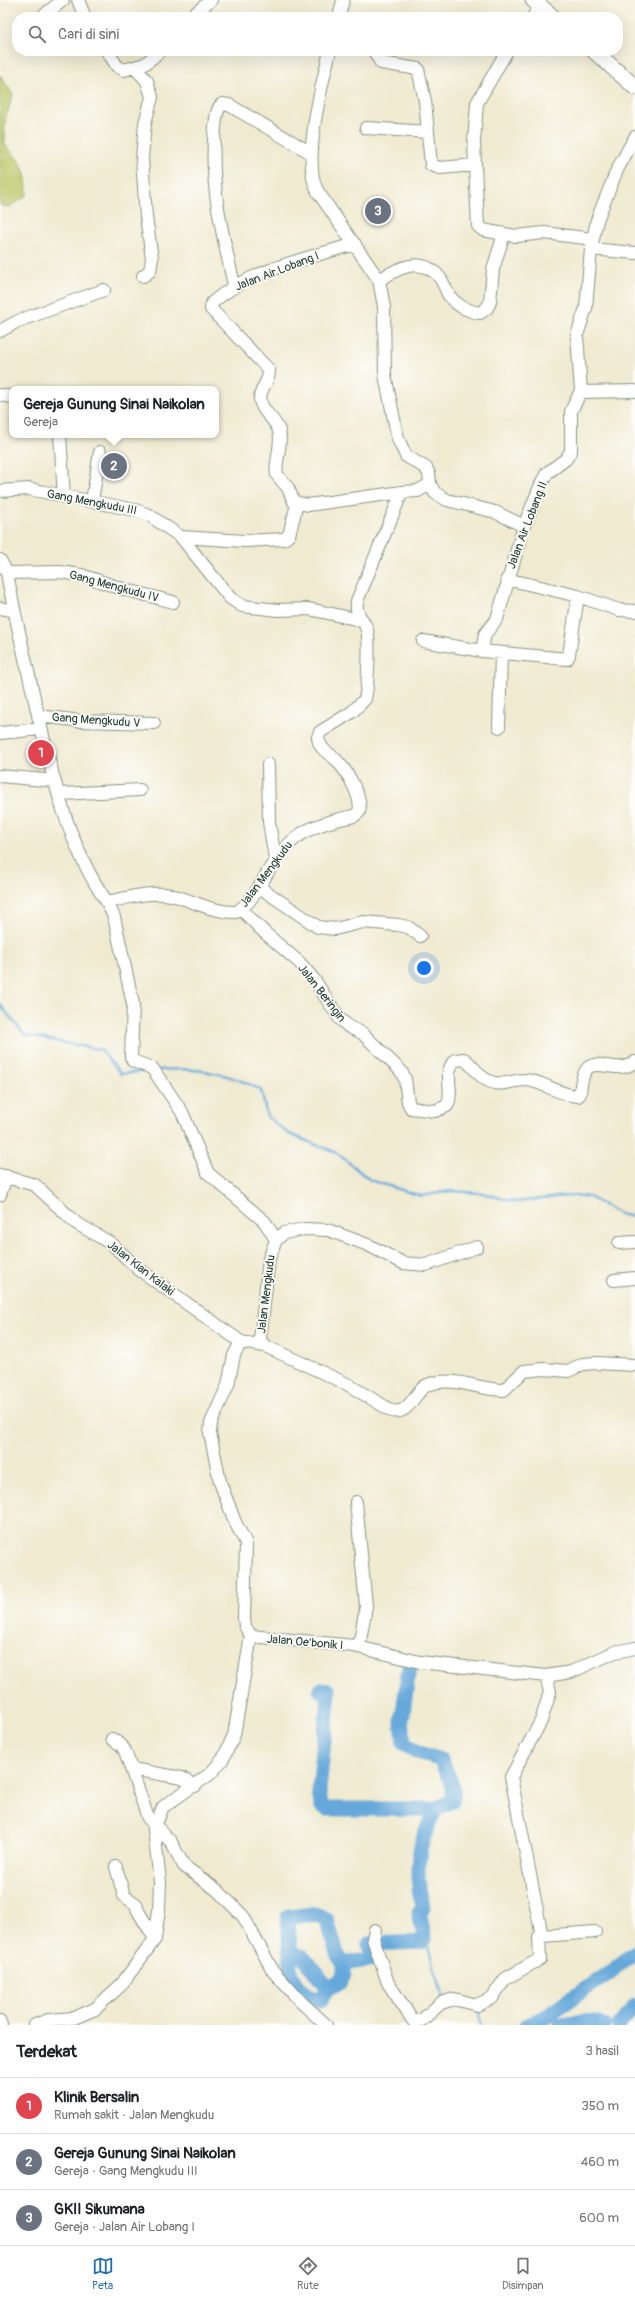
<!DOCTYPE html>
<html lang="id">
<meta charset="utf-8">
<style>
body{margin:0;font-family:Pangolin,sans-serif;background:#f6f6f6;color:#202124}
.you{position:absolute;left:424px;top:968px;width:14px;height:14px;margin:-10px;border:3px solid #fff;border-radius:50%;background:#1a73e8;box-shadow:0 0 0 6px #1a73e833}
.badge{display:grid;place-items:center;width:26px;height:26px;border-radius:50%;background:#1f6fb2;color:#fff;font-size:13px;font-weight:700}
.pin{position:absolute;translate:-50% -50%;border:2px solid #fff;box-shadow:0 1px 4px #0006}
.popup{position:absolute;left:9px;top:386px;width:210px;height:52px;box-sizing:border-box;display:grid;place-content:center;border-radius:8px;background:#fff;filter:drop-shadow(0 1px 3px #0005);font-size:13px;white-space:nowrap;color:#757577}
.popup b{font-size:15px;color:#202124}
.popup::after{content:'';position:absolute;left:50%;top:100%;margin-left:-8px;border:8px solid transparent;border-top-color:#fff}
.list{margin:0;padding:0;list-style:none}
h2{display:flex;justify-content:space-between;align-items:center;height:52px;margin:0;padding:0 16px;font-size:17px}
h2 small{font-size:13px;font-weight:400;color:#757577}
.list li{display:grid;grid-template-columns:26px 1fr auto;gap:12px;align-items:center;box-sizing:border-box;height:56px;padding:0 16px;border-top:1px solid #e0e0e0}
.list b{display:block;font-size:15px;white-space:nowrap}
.list p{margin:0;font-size:13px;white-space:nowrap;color:#757577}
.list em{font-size:13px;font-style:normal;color:#757577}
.icon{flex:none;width:22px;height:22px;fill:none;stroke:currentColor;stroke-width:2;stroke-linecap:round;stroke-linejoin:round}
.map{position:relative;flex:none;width:635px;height:2025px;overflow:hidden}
.search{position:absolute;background:#fff;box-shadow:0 4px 16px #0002;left:12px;right:12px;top:12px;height:44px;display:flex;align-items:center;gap:10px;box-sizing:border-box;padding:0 14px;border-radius:16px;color:#757577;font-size:15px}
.sheet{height:220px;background:#fff}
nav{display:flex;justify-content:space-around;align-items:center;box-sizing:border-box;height:56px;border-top:1px solid #e0e0e0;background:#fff;font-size:11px;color:#757577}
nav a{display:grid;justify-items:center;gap:2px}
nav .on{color:#1f6fb2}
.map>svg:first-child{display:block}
</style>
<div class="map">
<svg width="635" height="2025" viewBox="0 0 635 2025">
<rect width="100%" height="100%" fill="#fdfcf7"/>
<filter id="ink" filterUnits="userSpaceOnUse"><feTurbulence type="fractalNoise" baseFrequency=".025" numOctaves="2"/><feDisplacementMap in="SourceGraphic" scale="8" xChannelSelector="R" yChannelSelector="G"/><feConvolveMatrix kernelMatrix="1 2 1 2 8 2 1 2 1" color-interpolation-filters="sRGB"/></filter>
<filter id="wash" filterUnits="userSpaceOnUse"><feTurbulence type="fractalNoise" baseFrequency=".012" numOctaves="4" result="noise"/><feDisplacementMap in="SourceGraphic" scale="16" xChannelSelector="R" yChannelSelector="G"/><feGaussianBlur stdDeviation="0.9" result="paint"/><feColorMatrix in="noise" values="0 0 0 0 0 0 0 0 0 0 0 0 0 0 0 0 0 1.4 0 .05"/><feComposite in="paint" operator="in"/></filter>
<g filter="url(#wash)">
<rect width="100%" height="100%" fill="#efead0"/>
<path fill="#bac668" stroke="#6c824e" d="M 0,75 L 13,95 L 5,120 L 5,145 C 22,163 27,170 27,195 L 9,207 L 0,205 Z"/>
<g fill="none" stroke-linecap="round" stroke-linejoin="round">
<path stroke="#66a8da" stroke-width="2.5" d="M 0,1005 L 25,1035 L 101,1050 L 121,1074 L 147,1071
M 158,1070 C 194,1067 228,1072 261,1090 L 267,1116 L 287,1133 L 337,1153 L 370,1180 L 421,1196 L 450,1191 L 482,1193 L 516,1202 L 574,1195 L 589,1197 L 622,1215 L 635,1216
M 424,1933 L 443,1999
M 477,2009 L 480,2012 L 481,2025"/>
<path stroke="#66a8da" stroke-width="15" d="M 320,1690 L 329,1691 L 319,1791 L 321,1805 L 326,1809 L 436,1809 L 452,1801 C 457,1786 446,1774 441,1760 L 417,1752 L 404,1742 L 402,1720 L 409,1668
M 290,1953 C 287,1976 299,1992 320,2001 L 328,1988 L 340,1982 L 344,1974 L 344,1964 L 337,1954 L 327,1920 C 316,1911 301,1916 288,1917 L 290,1953 L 304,1957 L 328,1988
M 344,1964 L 373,1959 L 369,1944 L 422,1942 L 425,1939 L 419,1913 L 423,1910 C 423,1902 419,1894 419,1886 C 415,1857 423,1834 436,1809
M 526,2025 L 550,2015 L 560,2006 L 608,1974 L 635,1952
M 560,2025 C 575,2021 590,2019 604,2025
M 619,2025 L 635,2006"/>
</g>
</g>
<g filter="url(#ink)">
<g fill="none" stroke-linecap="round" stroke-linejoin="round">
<g stroke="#879482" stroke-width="14">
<path id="minor" d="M 78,0 L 85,17
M 42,17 L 63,0
M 191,17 L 211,0
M 339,17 L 343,0
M 533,17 L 540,6
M 107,51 L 117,66 L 124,70 L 145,64 L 160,51
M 374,51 L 381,63 L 418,69 L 425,101 L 431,165 L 440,168 L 475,165 L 478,226 L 483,230 L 504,234
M 135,68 L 147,81 L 152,97 L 145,123 L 142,158 L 146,217 L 152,258 L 150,271 L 143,276
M 366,128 L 428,132
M 475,165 L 474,142 L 477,103 L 507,51
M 355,244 C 311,257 247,271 212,303 L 211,309 L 269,370 C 270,381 260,388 260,399 C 261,412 276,419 279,431 C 283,446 274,461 277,475 L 288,488 L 294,502 L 308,505 L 402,492
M 591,249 L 635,253
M 379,280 C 398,268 422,255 440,278 C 443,282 445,287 447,292 C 453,304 467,311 480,313 L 487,308 L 490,302 L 493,269 L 504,234 L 516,236 L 544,233 L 593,239
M 234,285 C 222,232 209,182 215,127 C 216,119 216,109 222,104 L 229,105 L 311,153
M 0,331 L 18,321 L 104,290
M 580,392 L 635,391
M 0,395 L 12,397
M 60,435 L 64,497
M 430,484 L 435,493 L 447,500 L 495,512 L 524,526
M 0,491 L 29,489 L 135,510 L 149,515 L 181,537 L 230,598 L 242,606 L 278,610 L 309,609 L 360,620
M 92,501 L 100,452
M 181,537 L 245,541 L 284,539 L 289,535 L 297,504
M 0,560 L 7,573 C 15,618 26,662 36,706 C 52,774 67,845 107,902 C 127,898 150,891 171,895 C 192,900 214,913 236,912 C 249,905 257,890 265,877 C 288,836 307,825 354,816 L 359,812 C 363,799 348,773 339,763 C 331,753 319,751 318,737 L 320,732 L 352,712 L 365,699 C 368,687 370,642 367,630 C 364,618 355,617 357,601 L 402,492 L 418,491 L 430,484 L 429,474 L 426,468 L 406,456 L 398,439 L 385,375 L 384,307 L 379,280 L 318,192 C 301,163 322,84 330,51
M 7,573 L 60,572 L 81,575 L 123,589 L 173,602
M 507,579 L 578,596 L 619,610 L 635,611
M 578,596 L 569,655 L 567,659 L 482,651 L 485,634 L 497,619 L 524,526 L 542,482 L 547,473 L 566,459 L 571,451 L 571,411 L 581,391 L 577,335 L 586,308 L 591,249 L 597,220 L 617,170 L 635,137
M 0,608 L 14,611
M 423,641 L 482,651
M 38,716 L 82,721 L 154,723
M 499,727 L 501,654
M 0,733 L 41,729
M 268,764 L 269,822 L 275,859
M 0,776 L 55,781
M 59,794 L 140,790
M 259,887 L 318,927 L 335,929 L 363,922 L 398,925 L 408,927 L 420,936
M 107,902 L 114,917 L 133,1004 L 131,1057 L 133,1061 L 152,1068 L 182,1112 L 208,1173 L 265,1222 L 276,1240
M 241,909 L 265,933 L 300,963 L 315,981 L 340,1019 L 349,1027 L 362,1033 L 401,1071 L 405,1079 L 408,1102 L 411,1108 L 435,1111 L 447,1106 C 455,1091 442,1074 455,1060 L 464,1059 C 473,1065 477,1075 487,1080 C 501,1088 511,1080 525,1080 C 544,1081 557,1095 578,1096 L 580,1094 C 584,1041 610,1080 635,1062
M 0,1175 L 35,1185 L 76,1223 L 112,1244 L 137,1268 L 241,1342 L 265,1346 L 347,1384 L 392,1411 C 412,1415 413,1389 430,1384 C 454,1376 480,1390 504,1390 L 524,1371 L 544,1369 L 568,1371 L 583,1364 L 596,1363 L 635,1365
M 0,1195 L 6,1176
M 619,1243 L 635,1242
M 614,1280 L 635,1278
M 241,1342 L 234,1355 L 228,1385 L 211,1423 L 210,1433 L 220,1482 L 235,1522 L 246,1543 L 244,1619 L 245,1626 L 251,1636 L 354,1646 L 420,1662 L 546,1676 L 571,1672 L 615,1652 L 635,1648
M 265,1346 L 260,1340 L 269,1259 L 276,1240 L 284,1233 L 304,1229 L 328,1230 L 368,1245 L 403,1263 L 426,1265 L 477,1247
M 354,1646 L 360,1641 L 366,1606 L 356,1502
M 112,1739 L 121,1745 L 125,1751 L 148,1818 L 171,1842 L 184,1866 L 217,1890 L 243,1916 L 273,1971 L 301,2002 L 326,2025
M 132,1769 L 182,1778 L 195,1786
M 116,1867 L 124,1896 L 136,1904 L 138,1911 L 155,1939
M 375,1930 L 373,1939 L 388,1983 L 414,2022 L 422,2020 L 441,2003 L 454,1999 L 477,2005 L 492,1998 L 505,1979 L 540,1959 L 539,1937 L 542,1936 L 511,1777 L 541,1721 L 550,1692 L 546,1676
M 542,1936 L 595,1932
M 0,2022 L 1,2025
M 35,2025 L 48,2020 L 74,2018 L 95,2009 L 121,1985 L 155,1939 L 159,1910 L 160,1882 L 153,1821 L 158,1819 L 163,1807 L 210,1774 L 223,1759 L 234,1735 L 251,1636"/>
</g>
<g stroke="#879482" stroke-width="17">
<path id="major" d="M 533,0 L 553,17
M 594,51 L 635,87"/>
</g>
<use href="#minor" stroke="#fff" stroke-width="12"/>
<use href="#major" stroke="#fff" stroke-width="15"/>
</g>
</g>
<g text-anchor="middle" stroke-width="3.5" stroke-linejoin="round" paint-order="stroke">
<g font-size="12" fill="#1f3d34" stroke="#fdfcf7">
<text transform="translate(277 271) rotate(-21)" y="4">Jalan Air Lobang I</text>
<text transform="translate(92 502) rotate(11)" y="4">Gang Mengkudu III</text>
<text transform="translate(527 525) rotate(-69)" y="4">Jalan Air Lobang II</text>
<text transform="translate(114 586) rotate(15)" y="4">Gang Mengkudu IV</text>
<text transform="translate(96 720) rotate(4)" y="4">Gang Mengkudu V</text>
<text transform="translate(266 874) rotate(-53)" y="4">Jalan Mengkudu</text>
<text transform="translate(322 993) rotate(52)" y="4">Jalan Beringin</text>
<text transform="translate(141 1268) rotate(38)" y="4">Jalan Kian Kalaki</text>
<text transform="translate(266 1294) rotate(-83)" y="4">Jalan Mengkudu</text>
<text transform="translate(305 1642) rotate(5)" y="4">Jalan Oe'bonik I</text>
</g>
</g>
</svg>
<div class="you"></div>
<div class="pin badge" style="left:41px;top:753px;background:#e0444e">1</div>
<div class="pin badge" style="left:114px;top:466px;background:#6b7280">2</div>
<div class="popup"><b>Gereja Gunung Sinai Naikolan</b>Gereja</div>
<div class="pin badge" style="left:378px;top:211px;background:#6b7280">3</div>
<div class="search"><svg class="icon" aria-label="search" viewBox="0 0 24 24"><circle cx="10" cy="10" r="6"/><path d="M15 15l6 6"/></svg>Cari di sini</div>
</div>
<section class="sheet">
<h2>Terdekat<small>3 hasil</small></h2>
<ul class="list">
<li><span class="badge" style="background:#e0444e">1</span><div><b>Klinik Bersalin</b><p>Rumah sakit · Jalan Mengkudu</p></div><em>350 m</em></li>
<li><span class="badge" style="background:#6b7280">2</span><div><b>Gereja Gunung Sinai Naikolan</b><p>Gereja · Gang Mengkudu III</p></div><em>460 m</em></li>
<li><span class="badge" style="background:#6b7280">3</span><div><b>GKII Sikumana</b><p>Gereja · Jalan Air Lobang I</p></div><em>600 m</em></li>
</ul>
</section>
<nav>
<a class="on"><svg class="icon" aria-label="map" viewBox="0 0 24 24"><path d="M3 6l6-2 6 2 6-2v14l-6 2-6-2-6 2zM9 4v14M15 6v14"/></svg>Peta</a>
<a><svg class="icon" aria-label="directions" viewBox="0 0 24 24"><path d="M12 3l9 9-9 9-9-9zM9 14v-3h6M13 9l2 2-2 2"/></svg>Rute</a>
<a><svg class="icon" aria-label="saved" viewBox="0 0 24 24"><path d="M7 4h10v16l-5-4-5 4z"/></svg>Disimpan</a>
</nav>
